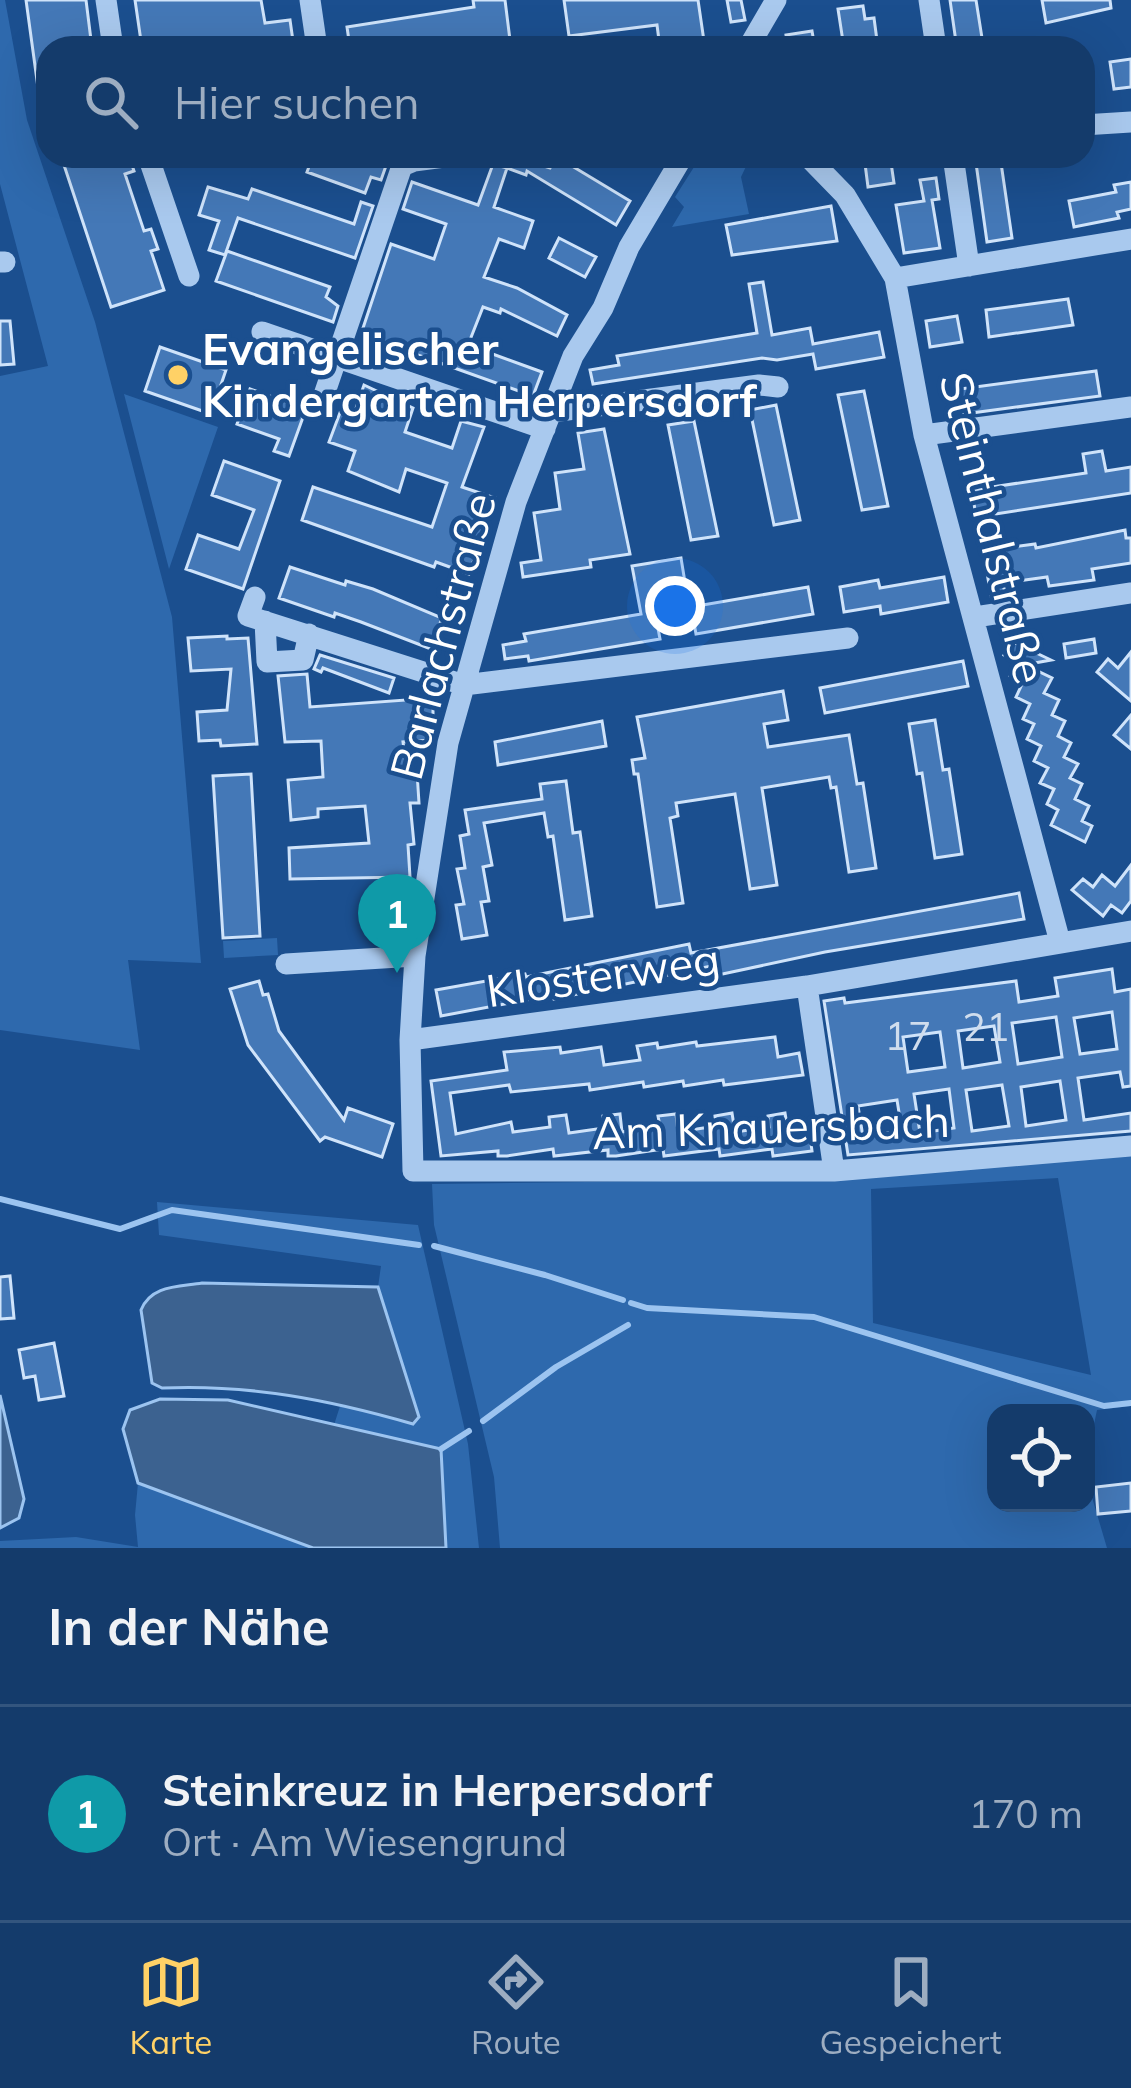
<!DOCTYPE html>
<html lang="de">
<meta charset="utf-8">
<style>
body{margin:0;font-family:Mulish,sans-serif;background:#214673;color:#f1f3f6}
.controls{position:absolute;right:36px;bottom:36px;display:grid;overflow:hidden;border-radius:24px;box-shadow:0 12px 48px #0002}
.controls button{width:108px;height:108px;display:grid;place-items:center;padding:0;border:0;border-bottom:3px solid #33557e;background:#143b6b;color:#f1f3f6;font:60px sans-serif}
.you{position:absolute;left:675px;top:606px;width:42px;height:42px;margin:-30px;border:9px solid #fff;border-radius:50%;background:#1a73e8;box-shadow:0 0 0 18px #1a73e833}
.badge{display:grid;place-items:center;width:78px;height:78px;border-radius:50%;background:#ffd166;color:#fff;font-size:39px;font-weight:700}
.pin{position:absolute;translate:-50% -99px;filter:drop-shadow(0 3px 6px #0008)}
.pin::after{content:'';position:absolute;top:63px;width:42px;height:36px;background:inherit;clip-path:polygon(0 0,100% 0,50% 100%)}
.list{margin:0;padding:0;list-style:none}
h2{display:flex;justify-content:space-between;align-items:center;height:156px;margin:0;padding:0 48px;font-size:51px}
h2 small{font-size:39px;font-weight:400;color:#9dadc1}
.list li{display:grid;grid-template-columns:78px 1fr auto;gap:36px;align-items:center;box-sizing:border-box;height:216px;padding:0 48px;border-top:3px solid #33557e}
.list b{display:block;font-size:45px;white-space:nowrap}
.list p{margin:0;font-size:39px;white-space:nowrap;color:#9dadc1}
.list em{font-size:39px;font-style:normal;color:#9dadc1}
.icon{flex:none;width:66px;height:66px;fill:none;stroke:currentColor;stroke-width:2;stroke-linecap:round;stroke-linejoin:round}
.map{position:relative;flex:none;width:1131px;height:1548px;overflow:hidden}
.search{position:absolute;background:#143b6b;box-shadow:0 12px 48px #0002;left:36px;right:36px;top:36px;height:132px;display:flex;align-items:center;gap:30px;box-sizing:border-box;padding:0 42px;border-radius:36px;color:#9dadc1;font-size:45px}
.sheet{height:372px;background:#143b6b}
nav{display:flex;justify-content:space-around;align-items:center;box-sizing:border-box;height:168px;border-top:3px solid #33557e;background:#143b6b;font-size:33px;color:#9dadc1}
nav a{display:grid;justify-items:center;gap:6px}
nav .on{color:#ffd166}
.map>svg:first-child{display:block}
</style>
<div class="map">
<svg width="1131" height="1548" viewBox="0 0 1131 1548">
<rect width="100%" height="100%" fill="#1b4f8f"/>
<path fill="#2e69ad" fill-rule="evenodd" d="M 0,0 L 5,0 L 27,120 L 95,322 L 172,617 L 201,963 L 128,960 L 140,1050 L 0,1030 L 0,376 L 48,366 L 0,184 Z
M 701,156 L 751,156 L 741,177 L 749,214 L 672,227 L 684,207 L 675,197 Z
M 124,394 L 218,427 L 169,569 Z
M 277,938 L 278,955 L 224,958 L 223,941 Z
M 1131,1155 L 1131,1406 L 1097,1410 L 1086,1463 L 1086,1413 L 996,1413 L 996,1503 L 1086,1503 L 1086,1477 L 1107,1548 L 500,1548 L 494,1477 L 434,1225 L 432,1184 L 828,1179 ZM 1058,1178 L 1091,1375 L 873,1323 L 871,1189 Z
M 157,1202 L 418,1225 L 468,1444 L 479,1548 L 446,1548 L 441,1449 L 334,1425 L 341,1403 L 413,1424 L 419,1417 L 378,1287 L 381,1266 L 159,1235 Z
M 138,1483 L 313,1548 L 0,1548 L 0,1541 L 76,1537 L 138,1547 L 135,1515 Z"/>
<path fill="#3c6290" stroke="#9cc4f0" stroke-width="3" d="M 202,1283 L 378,1287 L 419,1417 L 413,1424 C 330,1400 249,1384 162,1388 L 152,1383 L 141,1310 C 151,1285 178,1287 202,1283 Z
M 0,1395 L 24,1499 L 19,1518 L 0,1528 Z
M 160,1399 L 228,1400 L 441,1449 L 446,1548 L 313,1548 L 138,1483 L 123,1429 L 130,1410 Z"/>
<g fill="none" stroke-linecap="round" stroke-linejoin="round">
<path stroke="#9cc4f0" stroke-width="6" d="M 0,1199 L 120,1229 L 172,1210 L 419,1245
M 434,1246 L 545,1275 L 623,1300
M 631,1303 L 647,1308 L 814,1317 L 1104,1406 L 1131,1403
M 483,1421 L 556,1367 L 628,1325
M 441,1449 L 469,1431"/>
</g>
<path fill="#4478b7" stroke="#cfe3fa" stroke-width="3" fill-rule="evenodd" d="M 26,0 L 86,0 L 92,48 L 48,48 L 48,94 L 39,95 Z
M 135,0 L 261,0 L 265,23 L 290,20 L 294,48 L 142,48 Z
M 473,0 L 505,0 L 511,48 L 480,48 L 479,38 L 412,48 L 350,48 L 347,27 L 474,7 Z
M 564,0 L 698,0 L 705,48 L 660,48 L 657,25 L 569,36 Z
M 727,0 L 741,0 L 745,20 L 731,22 Z
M 950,0 L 976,0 L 982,38 L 956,42 Z
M 1042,0 L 1110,0 L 1111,8 L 1046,23 Z
M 863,6 L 865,19 L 874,18 L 878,48 L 844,48 L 838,9 Z
M 812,31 L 815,48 L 788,48 L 786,35 Z
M 1131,59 L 1131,87 L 1114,89 L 1110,62 Z
M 61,156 L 129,156 L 134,171 L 125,174 L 144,231 L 151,229 L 158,249 L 151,251 L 164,290 L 111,307 Z
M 313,156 L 353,156 L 375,164 L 377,160 L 387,163 L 381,180 L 371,177 L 365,193 L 307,172 Z
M 512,156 L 550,168 L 557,157 L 630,201 L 616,225 L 527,171 L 526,175 L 507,168 Z
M 864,156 L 890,156 L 894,183 L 868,187 Z
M 975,156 L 1000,156 L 1012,238 L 987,242 Z
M 493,164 L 507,168 L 494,207 L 533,221 L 524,248 L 499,239 L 484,277 L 517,288 L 567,315 L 557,336 L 501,309 L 500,313 L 483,307 L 468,345 L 542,372 L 533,396 L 373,339 L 374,335 L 362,331 L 391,244 L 434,259 L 446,224 L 403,209 L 412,182 L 478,205 Z
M 936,178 L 939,199 L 932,200 L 940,248 L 904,253 L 896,205 L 924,201 L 920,180 Z
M 1131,182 L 1131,209 L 1117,212 L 1119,218 L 1074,227 L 1069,201 L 1116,192 L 1114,185 Z
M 208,187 L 248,199 L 252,189 L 354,224 L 361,202 L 373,206 L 355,258 L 238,218 L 225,255 L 209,250 L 219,221 L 199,215 Z
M 831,206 L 837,241 L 732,255 L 726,225 Z
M 559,238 L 596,257 L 585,277 L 549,258 Z
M 227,251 L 330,287 L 326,297 L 338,306 L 333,322 L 216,281 Z
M 763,282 L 772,335 L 810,328 L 813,344 L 879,332 L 884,357 L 816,369 L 813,354 L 777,360 L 762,358 L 593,384 L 590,370 L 619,365 L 617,356 L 757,333 L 749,284 Z
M 1068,299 L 1073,325 L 989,337 L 986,310 Z
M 957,316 L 962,342 L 930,347 L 926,321 Z
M 0,321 L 10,321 L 14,364 L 0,365 Z
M 160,347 L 226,370 L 211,414 L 145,391 Z
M 1096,371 L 1100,396 L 964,414 L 960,389 Z
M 364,385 L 413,408 L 405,432 L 452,448 L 461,421 L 484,427 L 462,487 L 495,498 L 469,574 L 436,562 L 434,567 L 302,520 L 313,487 L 432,527 L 447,483 L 406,469 L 399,492 L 348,471 L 355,451 L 329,442 L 341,410 L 354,414 Z
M 250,389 L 306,409 L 289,456 L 274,451 L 279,439 L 237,424 Z
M 864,391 L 888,506 L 862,510 L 838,395 Z
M 776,405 L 800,520 L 774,525 L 750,410 Z
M 694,421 L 718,536 L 691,540 L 668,425 Z
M 604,429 L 630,554 L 590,560 L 591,567 L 523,577 L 521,563 L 541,560 L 534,513 L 560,509 L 555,473 L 584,469 L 578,433 Z
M 1102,451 L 1106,471 L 1131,467 L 1131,493 L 976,517 L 972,490 L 1086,473 L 1083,454 Z
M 224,461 L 280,481 L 243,589 L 186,569 L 198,535 L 239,549 L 254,510 L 212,495 Z
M 1125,530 L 1126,538 L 1131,538 L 1131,563 L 1092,569 L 1094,580 L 1049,586 L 1047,577 L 1003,583 L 1005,594 L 991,596 L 985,561 L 1006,558 L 1005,548 L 1035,544 L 1036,548 Z
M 681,558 L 691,619 L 657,623 L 660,639 L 529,661 L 528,656 L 505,659 L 503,645 L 526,641 L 524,634 L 641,614 L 632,566 Z
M 290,567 L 345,585 L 346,581 L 373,589 L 442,618 L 431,649 L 361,622 L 335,613 L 334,617 L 279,598 Z
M 944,577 L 948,602 L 881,614 L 880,606 L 844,612 L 840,587 L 878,580 L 880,588 Z
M 808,587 L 813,614 L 696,634 L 691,607 Z
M 227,636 L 227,639 L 248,638 L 257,744 L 221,746 L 220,740 L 199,741 L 197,712 L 227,710 L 231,669 L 191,671 L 188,638 Z
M 1094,639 L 1096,653 L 1066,658 L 1064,644 Z
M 1011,641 L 1051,660 L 1024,665 L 1004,655 Z
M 1131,652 L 1131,701 L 1097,672 L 1108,659 L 1118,668 Z
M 320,655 L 394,678 L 389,693 L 323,668 L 321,672 L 314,669 Z
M 963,661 L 968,686 L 825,713 L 820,688 Z
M 1017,661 L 1052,678 L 1044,693 L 1059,700 L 1052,715 L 1065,721 L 1058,736 L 1071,743 L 1064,757 L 1078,764 L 1070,778 L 1082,784 L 1075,799 L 1089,806 L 1082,821 L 1092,826 L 1085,842 L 1051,825 L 1058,810 L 1047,804 L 1054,789 L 1040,783 L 1048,768 L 1034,761 L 1041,746 L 1027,739 L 1034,724 L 1023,719 L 1030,704 L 1016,697 L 1023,682 L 1010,676 Z
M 307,674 L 310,707 L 433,698 L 433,740 L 403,742 L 407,772 L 417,772 L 419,803 L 410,803 L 414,844 L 408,845 L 410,877 L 290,879 L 289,848 L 369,843 L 365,806 L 318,809 L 318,817 L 291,820 L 288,780 L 323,777 L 321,741 L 285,742 L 278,676 Z
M 783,691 L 788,720 L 764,724 L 768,747 L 849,735 L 857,784 L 863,783 L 876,868 L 849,872 L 836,787 L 831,788 L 829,777 L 762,788 L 777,885 L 750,889 L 735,794 L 676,803 L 678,816 L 670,818 L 683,903 L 657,907 L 638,774 L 634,774 L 632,760 L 645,758 L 637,717 Z
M 1131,715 L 1131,749 L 1114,735 Z
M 935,720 L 943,770 L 949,769 L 962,854 L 935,858 L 922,773 L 917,774 L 909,724 Z
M 602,721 L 606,746 L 498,765 L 495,742 Z
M 251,774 L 260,936 L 223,938 L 213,776 Z
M 566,781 L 573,833 L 580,832 L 592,916 L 565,920 L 553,836 L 548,837 L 544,813 L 484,823 L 492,865 L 483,867 L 489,901 L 481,902 L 487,935 L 462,939 L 456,905 L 464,904 L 457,869 L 465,868 L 460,836 L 469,834 L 465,810 L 542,799 L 540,784 Z
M 1131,865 L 1131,901 L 1122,913 L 1111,905 L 1103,916 L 1072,890 L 1083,879 L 1093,887 L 1102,875 L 1115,886 Z
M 1019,893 L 1024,919 L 825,952 L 718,975 L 716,965 L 554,999 L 553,995 L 441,1016 L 436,990 L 525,974 L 526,977 L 689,944 L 691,953 Z
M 1112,969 L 1115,992 L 1131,989 L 1131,1086 L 1123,1087 L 1120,1072 L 1078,1078 L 1084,1120 L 1131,1113 L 1131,1131 L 848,1155 L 824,1001 L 844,998 L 845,1003 L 1016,981 L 1019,1002 L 1058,996 L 1055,978 ZM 1112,1012 L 1117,1049 L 1080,1054 L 1074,1018 ZM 1056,1017 L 1062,1057 L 1018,1064 L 1012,1023 ZM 994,1026 L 1000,1062 L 963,1068 L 958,1031 ZM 940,1032 L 945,1067 L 908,1072 L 903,1037 ZM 1060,1081 L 1066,1120 L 1026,1126 L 1021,1087 ZM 1002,1085 L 1009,1126 L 972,1131 L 966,1090 ZM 949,1089 L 954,1128 L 920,1133 L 914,1094 ZM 897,1100 L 902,1131 L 863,1137 L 858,1106 Z
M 259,981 L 263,995 L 268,994 L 279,1031 L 344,1120 L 348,1108 L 393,1124 L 382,1157 L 325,1137 L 320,1141 L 248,1045 L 230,989 Z
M 775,1037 L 778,1057 L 799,1053 L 803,1075 L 724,1085 L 723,1080 L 684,1086 L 683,1081 L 644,1087 L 643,1082 L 590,1090 L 589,1084 L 511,1092 L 509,1085 L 450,1093 L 456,1134 L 511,1122 L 513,1132 L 550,1127 L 549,1117 L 566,1115 L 569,1133 L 604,1128 L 603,1116 L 620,1114 L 622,1132 L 660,1126 L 658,1116 L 676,1114 L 678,1132 L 716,1126 L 715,1116 L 732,1113 L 735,1132 L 769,1127 L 768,1116 L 785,1113 L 788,1131 L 809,1128 L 812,1151 L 773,1156 L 772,1149 L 720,1156 L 719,1149 L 664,1156 L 663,1149 L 616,1156 L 608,1156 L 608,1150 L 554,1156 L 553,1149 L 507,1156 L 498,1156 L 498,1151 L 441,1156 L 431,1081 L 507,1070 L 504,1052 L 560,1047 L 561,1053 L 601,1047 L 604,1065 L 640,1060 L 637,1046 L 657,1043 L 658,1048 L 696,1042 L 697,1046 Z
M 10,1276 L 14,1318 L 0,1319 L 0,1277 Z
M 54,1343 L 64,1396 L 39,1400 L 35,1376 L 24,1378 L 19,1350 Z
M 1131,1483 L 1131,1511 L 1098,1514 L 1096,1487 Z"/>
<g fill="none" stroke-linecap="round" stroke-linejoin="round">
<path stroke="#a9c9ee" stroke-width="21" d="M 106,0 L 113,48
M 310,0 L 317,48
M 929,0 L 936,48
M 748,48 L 776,0
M 1083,125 L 1131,122
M 148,156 L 189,276
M 408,156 L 414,161 L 452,156
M 683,156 L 629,247 L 603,308 L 573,356 L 516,502 L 448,743 L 415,956 L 410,1040 L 413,1171 L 834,1171 L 1131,1146
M 807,156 L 845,195 L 895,278 L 924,435 L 1060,942
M 953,156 L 969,266
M 0,262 L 5,262
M 895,278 L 1131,239
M 262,332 L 545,429
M 324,395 L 402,166 L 414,161
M 552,412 L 759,385 L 778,387
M 924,435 L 1131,407
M 255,597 L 248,616 L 464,685 L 848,638
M 975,617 L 1131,593
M 265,621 L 267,662 L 303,660 L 309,634
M 286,964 L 415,956
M 807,986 L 834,1171
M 410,1040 L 807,986 L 1131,931"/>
</g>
<circle fill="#ffd166" stroke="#1b4f8f" stroke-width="4.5" cx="178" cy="375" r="12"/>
<g text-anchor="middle" stroke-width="9" stroke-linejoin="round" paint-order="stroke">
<g font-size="39" fill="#d0dded">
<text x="986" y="1041">21</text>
<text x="908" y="1050">17</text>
</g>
<g font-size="45" font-weight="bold" fill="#fff" stroke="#1b4f8f" text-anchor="start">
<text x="202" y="365">Evangelischer<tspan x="202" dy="52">Kindergarten Herpersdorf</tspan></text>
</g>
<g font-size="45" fill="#fff" stroke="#1b4f8f">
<text transform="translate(993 528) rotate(76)" y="16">Steinthalstraße</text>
<text transform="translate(443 636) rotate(-75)" y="16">Barlachstraße</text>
<text transform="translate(603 975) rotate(-8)" y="16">Klosterweg</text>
<text transform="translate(771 1127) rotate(-2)" y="16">Am Knauersbach</text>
</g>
</g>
</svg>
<div class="controls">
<button><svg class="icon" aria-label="locate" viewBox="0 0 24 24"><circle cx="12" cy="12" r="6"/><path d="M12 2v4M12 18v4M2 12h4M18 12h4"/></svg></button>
</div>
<div class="you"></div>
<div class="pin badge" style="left:397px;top:973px;background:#0f9aa8">1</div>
<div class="search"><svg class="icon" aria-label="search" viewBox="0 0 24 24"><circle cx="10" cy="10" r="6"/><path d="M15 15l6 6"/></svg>Hier suchen</div>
</div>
<section class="sheet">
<h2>In der Nähe<small></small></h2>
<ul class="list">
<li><span class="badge" style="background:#0f9aa8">1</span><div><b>Steinkreuz in Herpersdorf</b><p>Ort · Am Wiesengrund</p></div><em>170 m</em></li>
</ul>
</section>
<nav>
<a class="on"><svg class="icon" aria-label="map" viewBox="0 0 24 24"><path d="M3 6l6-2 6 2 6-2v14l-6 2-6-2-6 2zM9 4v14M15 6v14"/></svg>Karte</a>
<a><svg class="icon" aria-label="directions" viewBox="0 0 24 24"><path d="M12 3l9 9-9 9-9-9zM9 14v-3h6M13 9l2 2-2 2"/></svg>Route</a>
<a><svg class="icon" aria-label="saved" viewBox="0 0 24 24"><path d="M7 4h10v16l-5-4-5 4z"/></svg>Gespeichert</a>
</nav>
